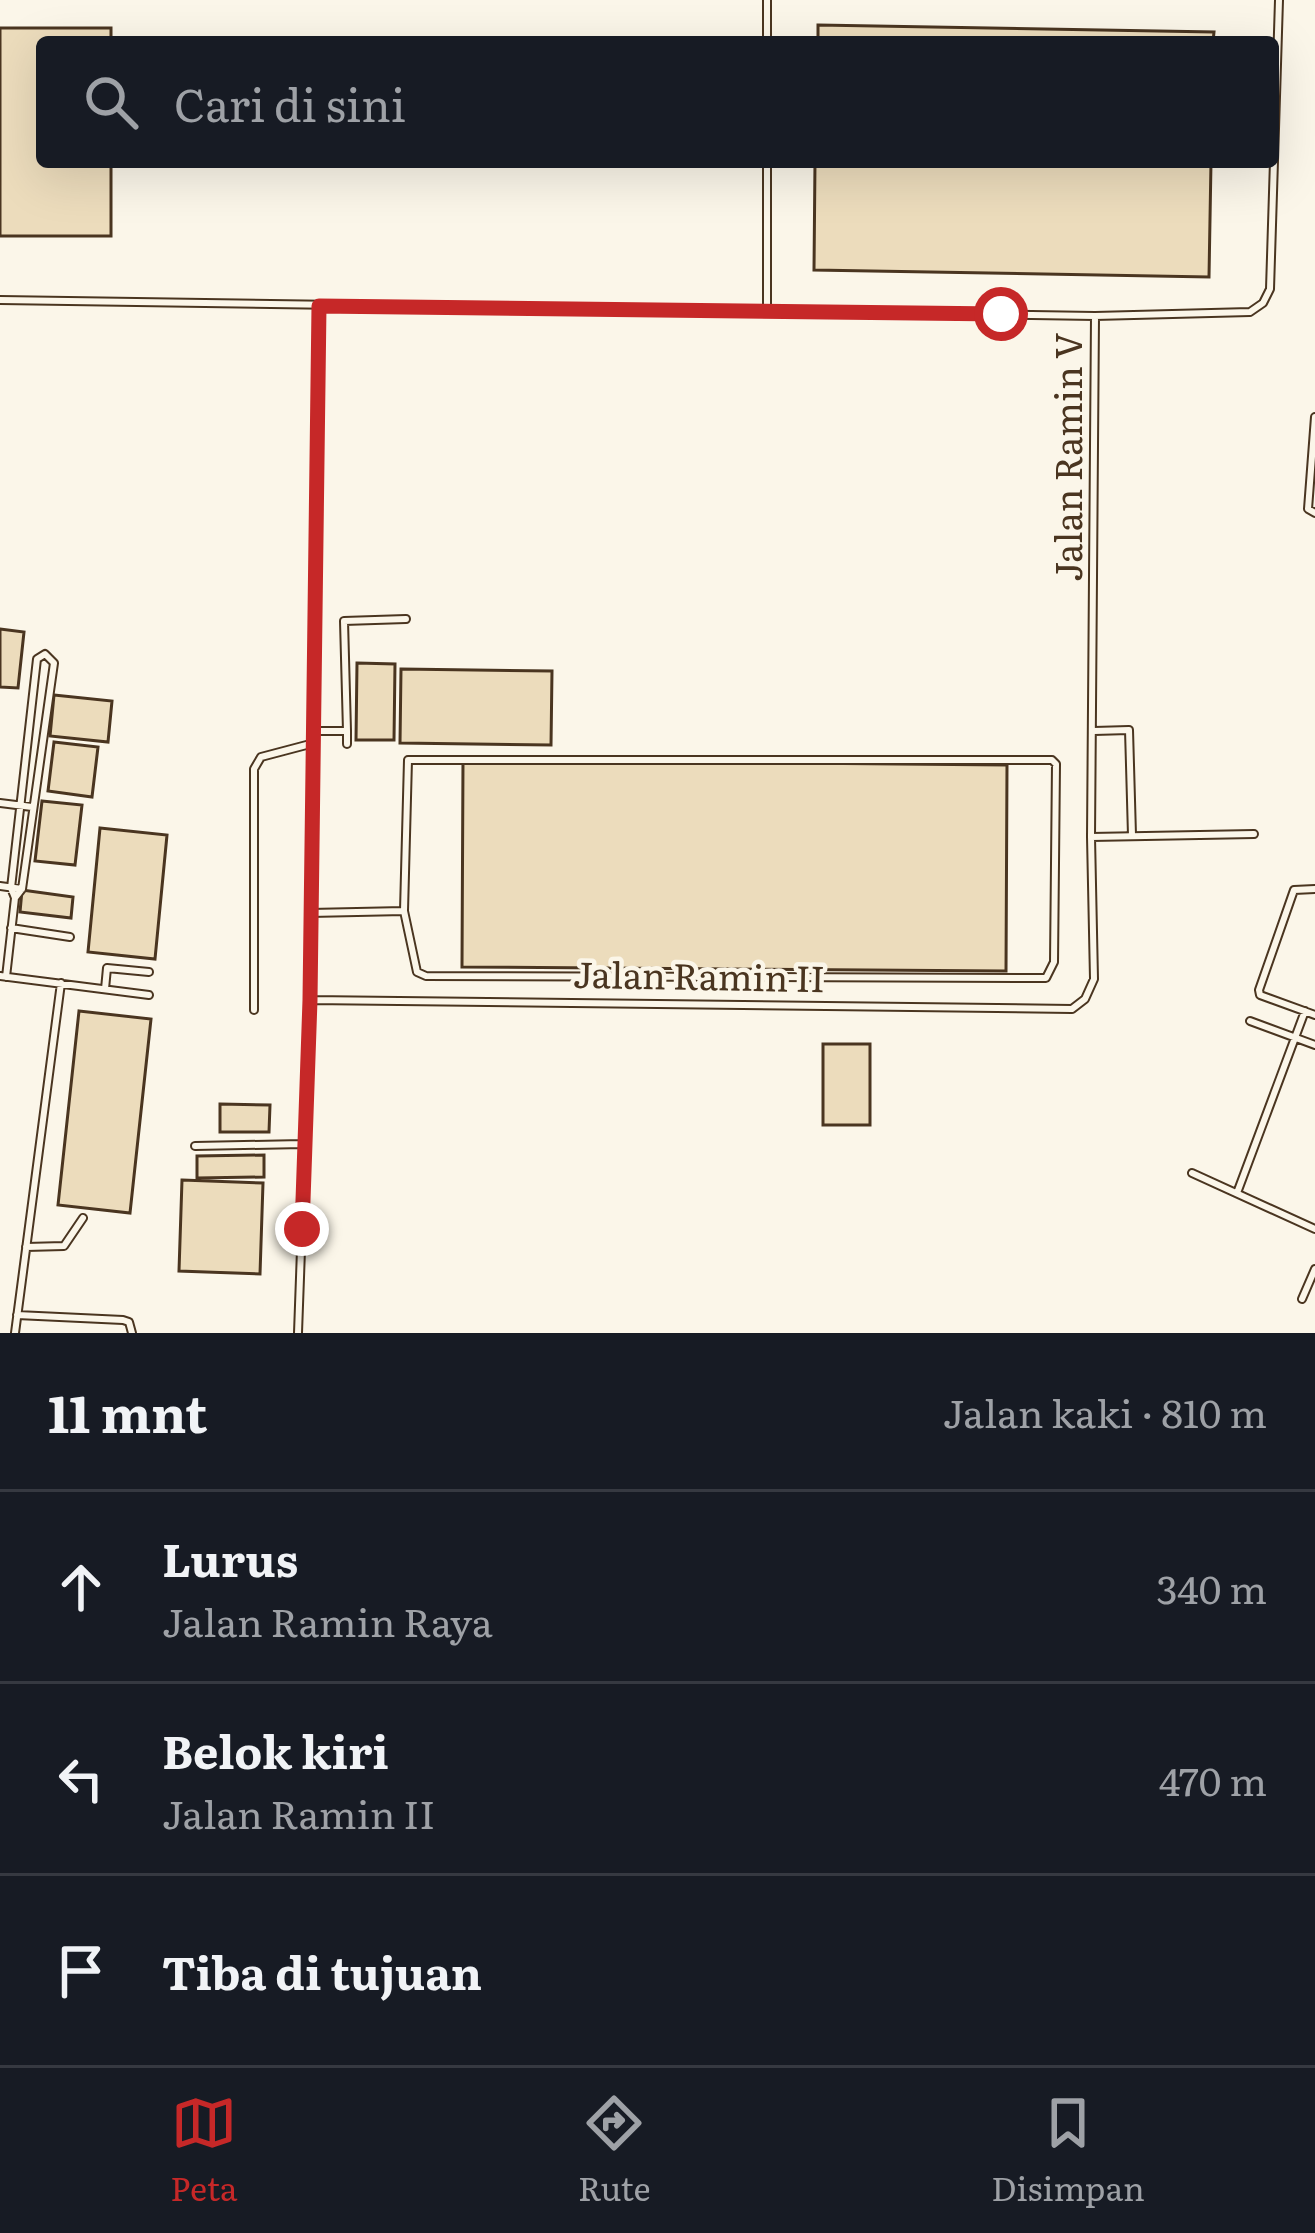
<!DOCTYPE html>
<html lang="id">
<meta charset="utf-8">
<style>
body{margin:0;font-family:Literata,serif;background:#242831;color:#f1f3f6}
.stop{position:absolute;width:36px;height:36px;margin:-27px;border:9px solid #c62828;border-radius:50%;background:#fff}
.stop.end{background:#c62828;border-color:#fff;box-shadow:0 3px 12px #0008}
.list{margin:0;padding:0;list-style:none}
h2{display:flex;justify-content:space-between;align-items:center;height:156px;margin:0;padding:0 48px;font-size:51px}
h2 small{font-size:39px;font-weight:400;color:#9ea1a6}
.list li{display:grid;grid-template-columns:78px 1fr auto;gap:36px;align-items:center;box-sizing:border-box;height:192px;padding:0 48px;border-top:3px solid #363941}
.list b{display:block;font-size:45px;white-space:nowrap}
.list p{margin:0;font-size:39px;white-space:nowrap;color:#9ea1a6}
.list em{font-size:39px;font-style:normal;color:#9ea1a6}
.icon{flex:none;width:66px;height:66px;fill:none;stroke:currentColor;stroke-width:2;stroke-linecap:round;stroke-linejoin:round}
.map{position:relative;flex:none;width:1315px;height:1333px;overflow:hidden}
.search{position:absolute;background:#171b24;box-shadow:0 12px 48px #0002;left:36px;right:36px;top:36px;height:132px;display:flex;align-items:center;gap:30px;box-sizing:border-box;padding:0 42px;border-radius:12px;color:#9ea1a6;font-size:45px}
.sheet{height:732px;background:#171b24}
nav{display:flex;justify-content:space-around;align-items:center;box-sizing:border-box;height:168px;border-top:3px solid #363941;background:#171b24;font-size:33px;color:#9ea1a6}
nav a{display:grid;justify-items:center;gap:6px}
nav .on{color:#c62828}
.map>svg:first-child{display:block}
</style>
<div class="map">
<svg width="1315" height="1333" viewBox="0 0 1315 1333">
<rect width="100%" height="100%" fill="#fbf6e9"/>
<path fill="#ecdcbc" stroke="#4a3520" stroke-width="3" d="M 818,25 L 1214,32 L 1213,42 L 818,42 Z
M 0,28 L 111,28 L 111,42 L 42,42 L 42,162 L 111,162 L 111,236 L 0,236 Z
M 815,162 L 1211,162 L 1209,277 L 814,270 Z
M 0,629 L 24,632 L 18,688 L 0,687 Z
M 357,663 L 395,664 L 394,740 L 356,740 Z
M 401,669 L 552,671 L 551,745 L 400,743 Z
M 54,695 L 112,701 L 108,742 L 50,736 Z
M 54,742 L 98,747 L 92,797 L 48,791 Z
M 463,760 L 1007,765 L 1006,971 L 462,967 Z
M 42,801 L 82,805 L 75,865 L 35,861 Z
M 100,828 L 167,835 L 155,959 L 88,952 Z
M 22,890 L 73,897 L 71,918 L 20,912 Z
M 79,1011 L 151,1019 L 130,1213 L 58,1205 Z
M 823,1044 L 870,1044 L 870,1125 L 823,1125 Z
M 220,1104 L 270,1105 L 269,1132 L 220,1132 Z
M 264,1155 L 264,1177 L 197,1178 L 197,1156 Z
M 182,1180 L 263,1183 L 260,1274 L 179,1271 Z"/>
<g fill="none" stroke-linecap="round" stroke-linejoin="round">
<g stroke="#4a3520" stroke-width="10">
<path id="lane" d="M 767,42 L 767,0
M 0,300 L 1095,316 L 1250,312 L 1263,303 L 1270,289 L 1279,0
M 767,309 L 767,162
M 1315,417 L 1308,509 L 1315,513
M 314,731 L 347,731 L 344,621 L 406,619
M 347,731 L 347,744
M 1094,731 L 1129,730 L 1132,835
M 0,803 L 32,807
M 1091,837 L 1254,834
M 0,886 L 22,889
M 1315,889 L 1294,890 L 1259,990 L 1260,995 L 1315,1015
M 310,913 L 404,911 L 417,972 L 426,976 L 1046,978 L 1054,962 L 1056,764 L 1052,760 L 408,760 L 404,911
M 11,928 L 70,937
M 0,976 L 149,995
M 6,977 L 15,898 L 11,888 L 37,659 L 45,654 L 54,663 L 22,889 L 15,898
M 105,989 L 107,968 L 149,972
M 310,1000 L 1072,1009 L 1085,999 L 1094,979 L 1091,837 L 1095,316
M 254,1010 L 254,769 L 261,757 L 314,743
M 1250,1021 L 1315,1045
M 195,1146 L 303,1144
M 1192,1173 L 1315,1229
M 1237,1193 L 1305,1011
M 26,1247 L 64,1246 L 83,1218
M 1302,1299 L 1315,1269
M 17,1315 L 123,1320 L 129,1322 L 132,1333
M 15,1333 L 61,983
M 298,1333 L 310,1000 L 319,306"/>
</g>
<use href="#lane" stroke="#fbf6e9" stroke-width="6"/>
</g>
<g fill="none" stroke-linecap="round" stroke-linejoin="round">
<path stroke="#c62828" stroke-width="15" d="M 302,1229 L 310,1000 L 319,306 L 1001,314"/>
</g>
<g text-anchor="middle" stroke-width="9" stroke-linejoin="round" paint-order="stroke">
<g font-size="36" fill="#4a3520" stroke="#fbf6e9">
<text transform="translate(1069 457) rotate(-90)" y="13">Jalan Ramin V</text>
<text transform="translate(699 977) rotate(1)" y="13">Jalan Ramin II</text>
</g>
</g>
</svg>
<div class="stop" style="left:1001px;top:314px"></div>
<div class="stop end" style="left:302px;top:1229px"></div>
<div class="search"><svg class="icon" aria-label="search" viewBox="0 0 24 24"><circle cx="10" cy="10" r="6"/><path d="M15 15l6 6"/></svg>Cari di sini</div>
</div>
<section class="sheet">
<h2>11 mnt<small>Jalan kaki · 810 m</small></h2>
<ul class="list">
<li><svg class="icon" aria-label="ahead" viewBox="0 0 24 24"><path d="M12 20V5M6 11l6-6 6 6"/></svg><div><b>Lurus</b><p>Jalan Ramin Raya</p></div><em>340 m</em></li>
<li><svg class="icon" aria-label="left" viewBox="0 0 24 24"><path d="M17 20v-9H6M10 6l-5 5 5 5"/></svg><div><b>Belok kiri</b><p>Jalan Ramin II</p></div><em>470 m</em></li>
<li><svg class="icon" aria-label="arrive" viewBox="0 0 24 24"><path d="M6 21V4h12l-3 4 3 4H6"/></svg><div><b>Tiba di tujuan</b></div></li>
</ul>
</section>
<nav>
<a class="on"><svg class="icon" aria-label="map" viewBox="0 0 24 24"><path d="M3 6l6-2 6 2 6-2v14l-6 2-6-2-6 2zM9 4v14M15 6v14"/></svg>Peta</a>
<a><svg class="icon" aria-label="directions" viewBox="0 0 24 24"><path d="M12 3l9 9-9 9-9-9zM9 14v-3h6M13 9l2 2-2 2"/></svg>Rute</a>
<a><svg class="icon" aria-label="saved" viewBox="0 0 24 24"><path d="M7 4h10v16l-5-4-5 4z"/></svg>Disimpan</a>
</nav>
